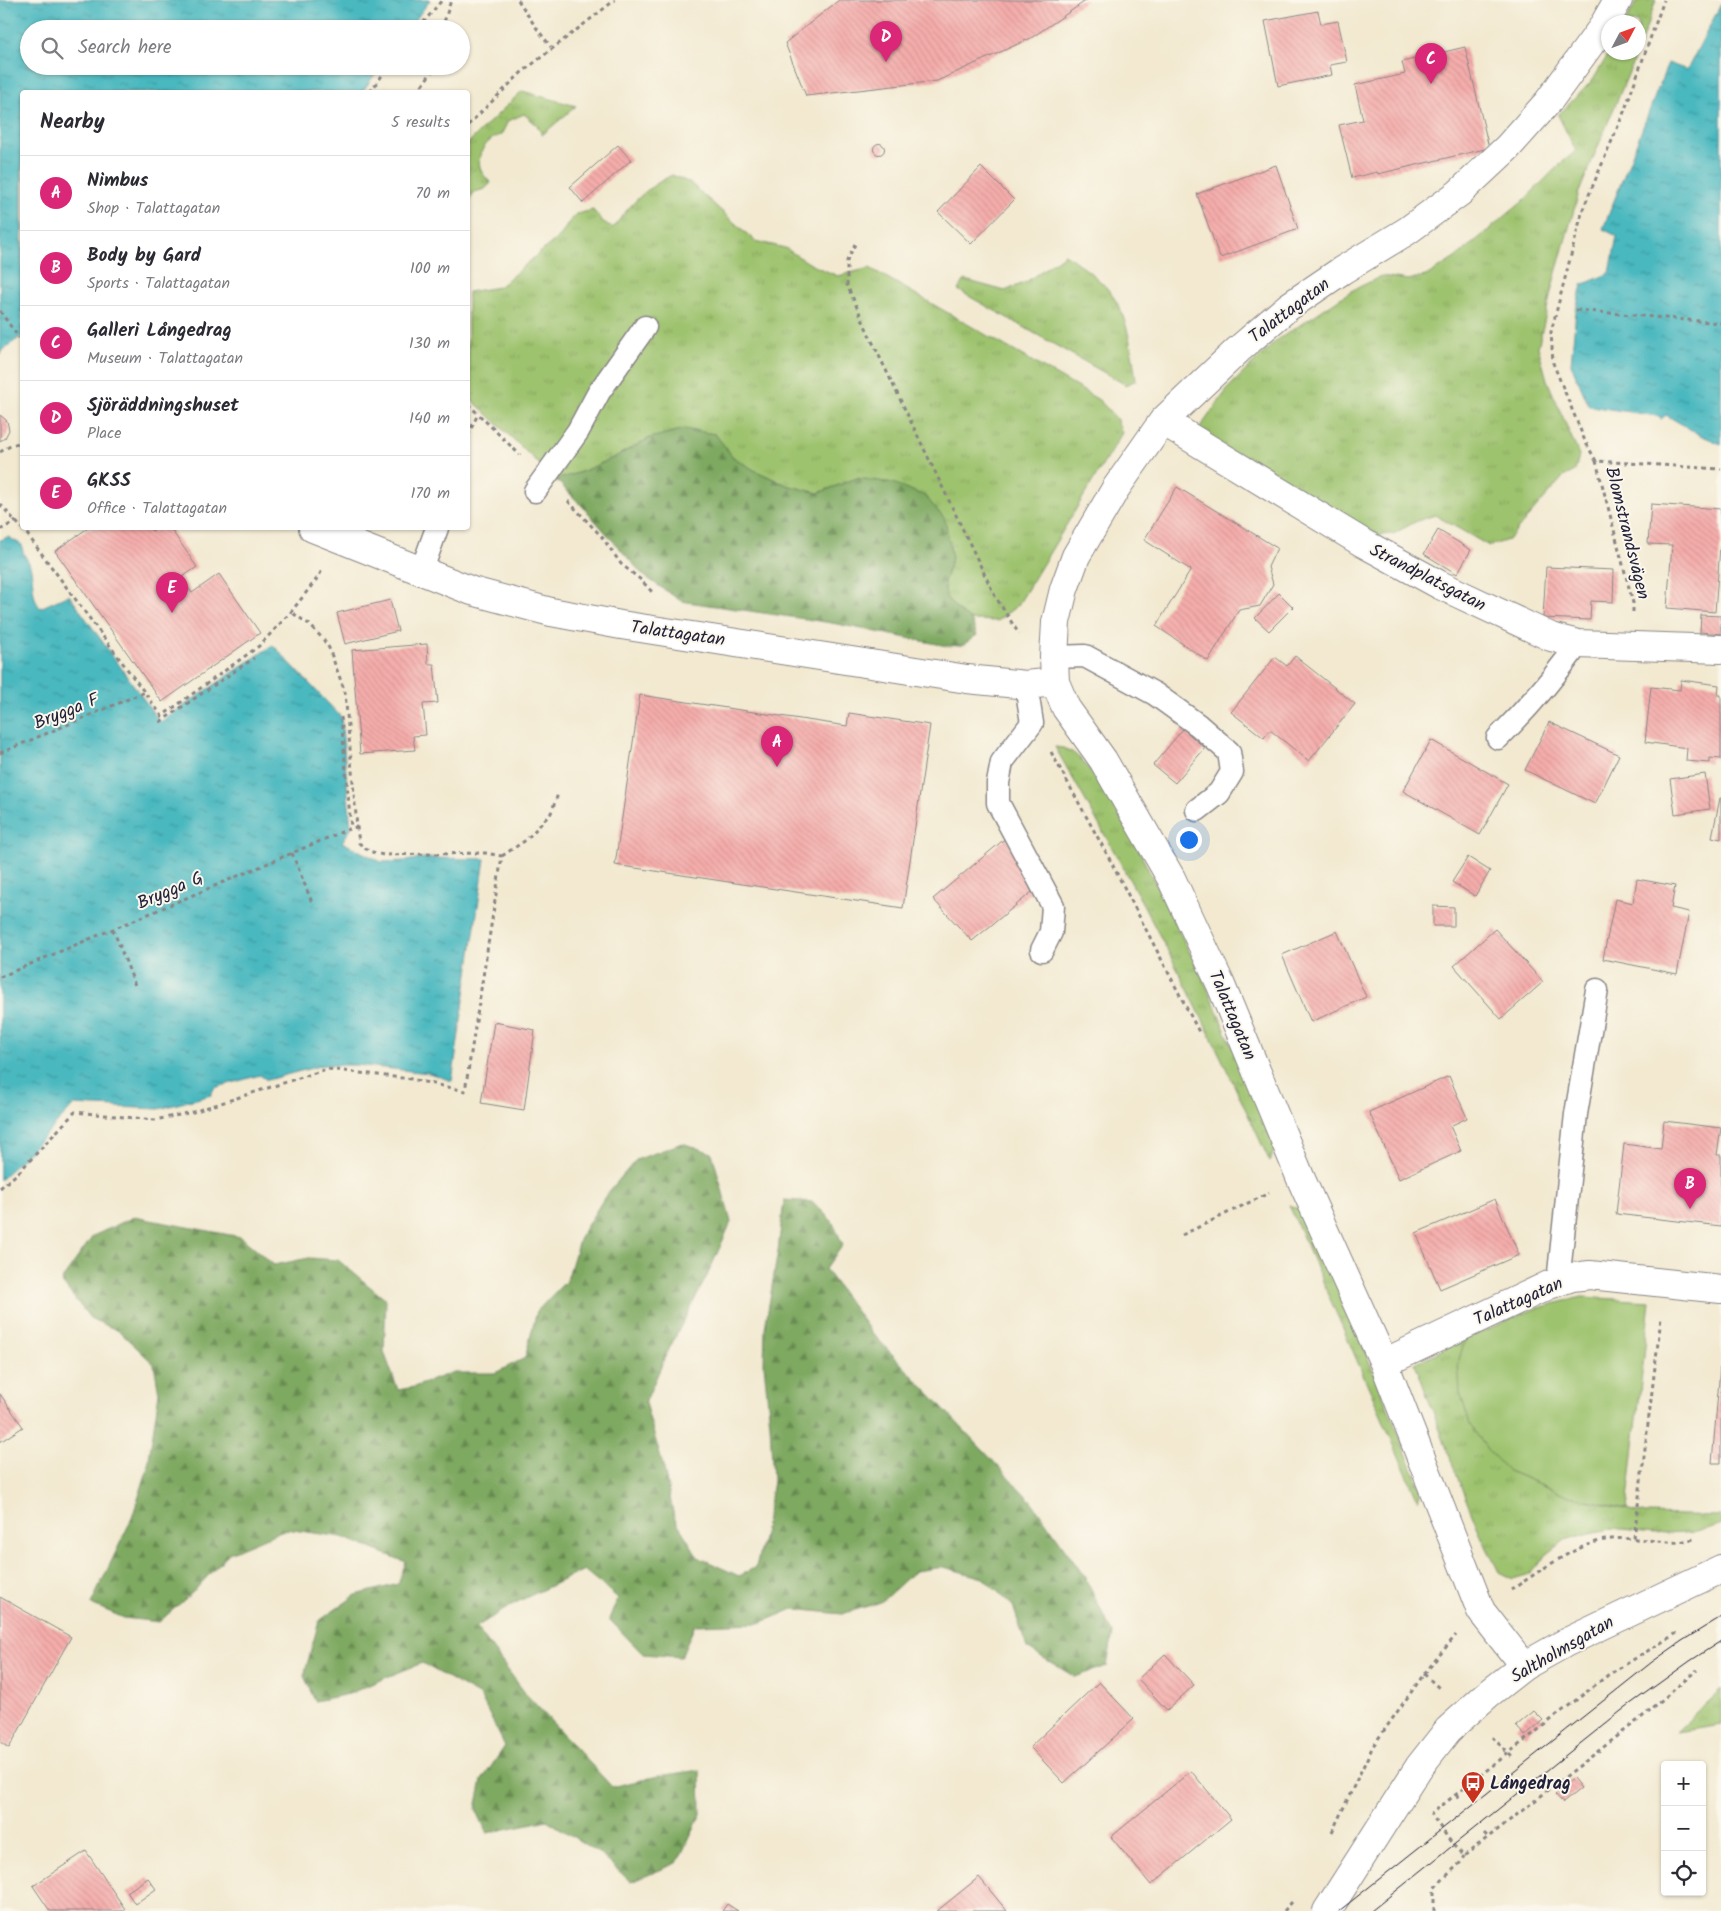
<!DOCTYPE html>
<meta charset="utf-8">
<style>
body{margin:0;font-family:Kalam,sans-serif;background:#f7f7f7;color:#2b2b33}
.controls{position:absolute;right:15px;bottom:15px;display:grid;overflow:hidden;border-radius:5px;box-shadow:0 1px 4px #0004}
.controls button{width:45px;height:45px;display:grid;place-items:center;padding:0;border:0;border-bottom:1px solid #e1e1e2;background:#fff;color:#2b2b33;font:25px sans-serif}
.compass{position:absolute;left:1601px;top:15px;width:45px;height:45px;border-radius:50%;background:#fff;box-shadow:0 1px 4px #0004;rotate:49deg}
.you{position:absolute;left:1188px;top:839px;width:18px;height:18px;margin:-12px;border:4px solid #fff;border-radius:50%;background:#1a73e8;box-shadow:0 0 0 8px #1a73e833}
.badge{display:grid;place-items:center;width:32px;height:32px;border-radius:50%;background:#db2777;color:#fff;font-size:16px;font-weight:700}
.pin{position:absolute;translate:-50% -41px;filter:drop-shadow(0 1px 2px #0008)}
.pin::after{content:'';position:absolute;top:26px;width:18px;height:15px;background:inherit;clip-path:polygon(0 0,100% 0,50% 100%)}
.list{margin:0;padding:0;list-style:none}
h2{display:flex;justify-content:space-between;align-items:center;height:65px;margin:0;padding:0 20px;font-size:21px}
h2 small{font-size:16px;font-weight:400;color:#7c7c81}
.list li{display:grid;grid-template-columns:32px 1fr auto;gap:15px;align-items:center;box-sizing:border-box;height:75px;padding:0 20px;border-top:1px solid #e1e1e2}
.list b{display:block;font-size:19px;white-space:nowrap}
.list p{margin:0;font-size:16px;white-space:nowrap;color:#7c7c81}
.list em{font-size:16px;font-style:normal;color:#7c7c81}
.icon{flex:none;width:28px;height:28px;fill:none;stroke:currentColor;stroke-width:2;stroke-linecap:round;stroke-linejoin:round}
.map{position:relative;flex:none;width:1721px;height:1911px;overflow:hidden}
.search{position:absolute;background:#fff;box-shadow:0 1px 4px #0004;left:20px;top:20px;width:450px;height:55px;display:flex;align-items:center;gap:12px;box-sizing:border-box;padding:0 18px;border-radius:28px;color:#7c7c81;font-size:19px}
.panel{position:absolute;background:#fff;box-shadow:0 1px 4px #0004;left:20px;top:90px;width:450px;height:440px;border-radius:5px}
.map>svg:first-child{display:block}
</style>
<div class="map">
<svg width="1721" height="1911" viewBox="0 0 1721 1911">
<defs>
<pattern id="grass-tufts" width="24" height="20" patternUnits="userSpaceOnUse" patternTransform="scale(1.25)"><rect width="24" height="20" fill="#9ec36e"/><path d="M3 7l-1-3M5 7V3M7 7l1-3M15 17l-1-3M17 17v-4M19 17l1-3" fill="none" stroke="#88a760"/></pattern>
<pattern id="forest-firs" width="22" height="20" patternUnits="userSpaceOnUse" patternTransform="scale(1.25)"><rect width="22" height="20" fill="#7ea961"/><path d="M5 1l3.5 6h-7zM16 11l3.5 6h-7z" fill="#678951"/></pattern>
<pattern id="water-ripples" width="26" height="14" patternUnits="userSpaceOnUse" patternTransform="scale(1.25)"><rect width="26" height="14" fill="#48b8bf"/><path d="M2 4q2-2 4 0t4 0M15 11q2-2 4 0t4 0" fill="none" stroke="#3c959c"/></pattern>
<pattern id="building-back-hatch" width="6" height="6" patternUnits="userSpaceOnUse" patternTransform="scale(1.25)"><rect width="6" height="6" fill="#f5adab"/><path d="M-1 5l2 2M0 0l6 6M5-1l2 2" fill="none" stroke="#d29594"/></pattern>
</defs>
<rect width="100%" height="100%" fill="#fbf7ec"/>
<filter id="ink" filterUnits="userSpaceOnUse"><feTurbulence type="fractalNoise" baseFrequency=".02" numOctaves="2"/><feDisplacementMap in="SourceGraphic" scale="10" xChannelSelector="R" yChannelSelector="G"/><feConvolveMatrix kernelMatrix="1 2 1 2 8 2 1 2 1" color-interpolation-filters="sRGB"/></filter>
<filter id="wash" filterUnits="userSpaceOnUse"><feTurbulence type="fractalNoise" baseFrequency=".0096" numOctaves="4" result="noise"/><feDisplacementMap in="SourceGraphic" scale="20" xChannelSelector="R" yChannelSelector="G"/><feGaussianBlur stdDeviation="1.12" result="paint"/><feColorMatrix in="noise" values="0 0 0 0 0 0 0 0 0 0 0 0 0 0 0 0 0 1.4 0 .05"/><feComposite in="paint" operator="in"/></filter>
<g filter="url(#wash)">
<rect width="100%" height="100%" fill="#f2e9d0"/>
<path fill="url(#grass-tufts)" stroke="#607254" d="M 1638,0 L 1656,0 L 1639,48 L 1638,22 L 1625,22 Z
M 1609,53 L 1637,53 L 1579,192 L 1554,280 L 1538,347 L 1547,380 L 1579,455 L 1575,471 L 1563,477 L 1508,540 L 1489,546 L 1435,515 L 1417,521 L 1393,534 L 1371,536 L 1196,433 L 1230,386 L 1276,341 L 1351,291 L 1382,276 L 1408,280 L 1426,276 L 1455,258 L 1521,203 L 1559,165 L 1576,151 L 1558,115 L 1593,80 Z
M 522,91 L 576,106 L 542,135 L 537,125 L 524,114 L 508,121 L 501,135 C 485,139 473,158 483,174 C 485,177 488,180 491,183 L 485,189 L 474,192 L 468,204 L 468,143 Z
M 672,175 L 690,183 L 755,241 L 785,248 L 812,265 L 838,276 L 870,268 L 1099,400 L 1116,418 L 1122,433 L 1018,605 L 997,621 L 971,620 L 958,611 L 946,597 L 944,582 L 952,558 L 857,478 L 818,493 L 786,485 L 754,470 L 733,457 L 715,434 L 650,438 L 613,458 L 584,471 L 556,480 L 468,396 L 468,292 L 499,287 L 561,235 L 569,222 L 577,214 L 593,210 L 602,221 L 613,228 C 630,205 645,188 672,175 Z
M 1065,254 C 1077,263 1091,272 1102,283 C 1128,308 1131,347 1136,380 L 1126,385 L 958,290 L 965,280 L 1005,291 L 1026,282 Z
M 1055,747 L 1063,748 L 1072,752 L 1082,760 L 1095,776 L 1134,841 L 1206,985 L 1275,1148 L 1270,1162 C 1238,1093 1206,1024 1171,957 C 1134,886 1095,817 1055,747 Z
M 1289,1205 L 1310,1214 L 1421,1490 L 1418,1500 Z
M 1465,1339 L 1508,1471 L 1570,1496 L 1646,1514 L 1721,1516 L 1721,1524 L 1697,1532 L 1666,1534 L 1611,1529 L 1589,1533 L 1565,1540 L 1545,1556 L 1530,1574 L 1513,1579 L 1499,1572 L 1482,1538 L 1463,1492 L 1415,1363 Z
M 1721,1690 L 1721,1725 L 1676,1732 Z"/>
<path fill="url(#forest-firs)" stroke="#50664e" d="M 684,429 L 715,434 L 733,457 L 754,470 L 786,485 L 818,493 L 857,478 L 893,483 L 925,496 L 945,519 L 952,558 L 944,582 L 946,597 L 958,611 L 971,620 L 977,635 L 963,645 L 947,646 L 832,623 L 681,601 L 643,575 L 583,507 L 556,480 L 584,471 L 613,458 L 650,438 Z
M 682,1143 L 712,1153 L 731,1222 L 708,1274 L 667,1353 L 645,1403 L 664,1469 L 674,1517 L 698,1557 L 739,1576 L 756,1567 L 765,1530 L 773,1481 L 770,1424 L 764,1365 L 765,1328 L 778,1251 L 784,1200 L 813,1202 L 832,1221 L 843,1245 L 825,1269 L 871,1332 L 1032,1502 L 1084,1576 L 1113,1633 L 1107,1666 L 1075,1677 L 1027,1648 L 1013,1606 L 983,1578 L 944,1567 L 915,1571 L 881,1602 L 842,1614 L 793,1609 L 760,1623 L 695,1625 L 681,1657 L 643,1654 L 609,1619 L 618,1598 L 584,1570 L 519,1601 L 476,1627 L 525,1693 L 612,1787 L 658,1776 L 700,1770 L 701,1814 L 677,1863 L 631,1882 L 600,1854 L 547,1820 L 487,1833 L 476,1809 L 482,1780 L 505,1746 L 480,1696 L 422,1663 L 387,1677 L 349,1694 L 315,1701 L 304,1676 L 319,1621 L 356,1595 L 398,1584 L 406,1562 L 342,1537 L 286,1529 L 229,1553 L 193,1592 L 159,1622 L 124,1618 L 91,1604 L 132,1518 L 147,1471 L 159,1393 L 154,1364 L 119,1331 L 90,1318 L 61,1281 L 93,1236 L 134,1217 L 241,1237 L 274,1265 L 309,1258 L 338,1260 L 386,1300 L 384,1352 L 398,1390 L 414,1387 L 451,1373 L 495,1373 L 525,1358 L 537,1311 L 567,1280 L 580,1237 L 606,1195 L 636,1160 Z"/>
<path fill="#9ec36e" stroke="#607254" d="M 1581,1297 L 1650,1301 L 1627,1509 L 1570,1496 L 1508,1471 L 1487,1449 L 1470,1425 L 1460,1392 L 1458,1363 L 1465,1339 L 1534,1309 Z"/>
<path fill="url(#water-ripples)" stroke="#356d7d" d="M 0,0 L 430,0 L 409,29 L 29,29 L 29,66 L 381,66 L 362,92 L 22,92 L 22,336 L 2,350 L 0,355 Z
M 1721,4 L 1721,444 L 1700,435 L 1666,415 L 1661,419 L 1657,416 L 1589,406 L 1571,364 L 1576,310 L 1582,285 L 1610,273 L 1617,236 L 1603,229 L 1668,63 L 1687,70 Z
M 8,537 L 22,545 C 22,553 25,556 29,563 C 35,578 30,595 40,608 L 69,595 L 160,722 L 273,645 L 341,717 L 351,828 L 342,842 L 381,862 L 406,861 L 422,858 L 485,859 L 452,1081 L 429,1073 L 357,1065 L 323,1065 L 267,1080 L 260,1075 L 214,1088 L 211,1095 L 159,1109 L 74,1105 L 42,1139 L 0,1180 L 0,540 Z"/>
<g id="blocks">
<path fill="url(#building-back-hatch)" d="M 839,0 L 1087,0 L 1031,38 L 937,81 L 806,96 L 785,43 Z
M 1318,11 L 1321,24 L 1338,21 L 1347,62 L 1330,65 L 1332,75 L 1278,86 L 1265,21 Z
M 1465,47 L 1489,148 L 1378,174 L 1377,172 L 1352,178 L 1339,125 L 1363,120 L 1355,85 L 1405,74 L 1402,62 Z
M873.5 149a5.5 5.5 0 1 1 11 0a5.5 5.5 0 1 1-11 0Z
M 618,145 L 631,160 L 583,203 L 570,187 Z
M 1276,165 L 1298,229 L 1220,258 L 1197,194 Z
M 981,167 L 1014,200 L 971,244 L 938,212 Z
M 0,415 L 7,421 L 9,430 L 5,438 L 0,441 Z
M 1177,487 L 1277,548 L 1268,567 L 1273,584 L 1260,606 L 1239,610 L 1208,661 L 1156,626 L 1191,570 L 1144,540 Z
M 1651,504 L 1721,509 L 1721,547 L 1720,547 L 1715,612 L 1667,608 L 1672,545 L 1648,544 Z
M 88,528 L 149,528 L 152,531 L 156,528 L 170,528 L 197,567 L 181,578 L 192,593 L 219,574 L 260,633 L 162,702 L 55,551 Z
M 1438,530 L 1471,550 L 1457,574 L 1424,554 Z
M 1546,567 L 1614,570 L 1613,602 L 1591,601 L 1590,620 L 1543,618 Z
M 1279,593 L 1293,607 L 1269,631 L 1255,618 Z
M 390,600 L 398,631 L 345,644 L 337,613 Z
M 1701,615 L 1721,616 L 1721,634 L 1700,632 Z
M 427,644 L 428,664 L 434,664 L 438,703 L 423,704 L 426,735 L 413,736 L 415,750 L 360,754 L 352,650 Z
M 1295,656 L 1355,704 L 1309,761 L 1270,730 L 1264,738 L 1231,712 L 1275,657 L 1287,666 Z
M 1681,680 L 1719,685 L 1718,695 L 1721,695 L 1721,759 L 1710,758 L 1710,763 L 1686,761 L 1687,748 L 1645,742 L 1651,687 L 1680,690 Z
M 640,695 L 847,726 L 849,713 L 930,725 L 903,908 L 615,865 Z
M 1549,722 L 1619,755 L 1595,804 L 1525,770 Z
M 1183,729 L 1205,748 L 1175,783 L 1153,765 Z
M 1431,740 L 1508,784 L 1480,835 L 1403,791 Z
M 1705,774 L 1710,809 L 1675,814 L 1670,779 Z
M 1720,798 L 1721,798 L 1721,839 L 1712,837 Z
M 1007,837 L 1032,892 L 972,941 L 933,899 Z
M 1468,857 L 1490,871 L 1475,896 L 1452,882 Z
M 1637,879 L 1675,886 L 1671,908 L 1689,912 L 1677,974 L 1603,959 L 1615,899 L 1633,903 Z
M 1433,906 L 1454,907 L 1454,926 L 1433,926 Z
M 1495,929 L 1543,982 L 1501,1019 L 1454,966 Z
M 1337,931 L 1366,997 L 1311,1022 L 1282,955 Z
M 494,1022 L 535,1030 L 524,1110 L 481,1103 Z
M 1449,1076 L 1467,1118 L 1450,1126 L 1461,1151 L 1399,1179 L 1369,1112 Z
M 1664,1121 L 1721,1128 L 1717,1155 L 1721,1155 L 1721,1226 L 1616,1214 L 1624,1144 L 1661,1149 Z
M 1495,1199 L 1519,1255 L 1440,1289 L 1416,1233 Z
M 1720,1368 L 1721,1368 L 1721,1463 L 1712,1463 Z
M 0,1394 L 23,1427 L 0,1442 Z
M 0,1597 L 71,1637 L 9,1748 L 0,1742 Z
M 1165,1654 L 1194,1685 L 1167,1710 L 1138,1679 Z
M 1099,1682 L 1134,1719 L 1064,1783 L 1030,1747 Z
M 1534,1711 L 1543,1720 L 1525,1736 L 1516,1726 Z
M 1191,1771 L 1231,1819 L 1151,1885 L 1111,1837 Z
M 1573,1778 L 1581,1788 L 1563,1803 L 1555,1794 Z
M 86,1851 L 125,1909 L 122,1911 L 50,1911 L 33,1886 Z
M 979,1877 L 1007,1911 L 937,1911 Z
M 148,1878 L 156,1889 L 135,1904 L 127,1892 Z
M 727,1904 L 738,1911 L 722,1911 Z"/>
</g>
</g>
<g filter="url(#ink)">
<use href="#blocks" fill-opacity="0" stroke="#8a8686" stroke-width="1"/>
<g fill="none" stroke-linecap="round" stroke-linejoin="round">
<g stroke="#8a8686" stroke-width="25">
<path id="service" d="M 535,491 L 578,431 L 599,392 L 645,327
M 421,572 L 437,528
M 1054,657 L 1085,656 L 1155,694 L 1198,725 L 1229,752 L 1232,772 L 1219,793 L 1197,810
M 1026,685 L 1032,723 L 1002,762 L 998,783 L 998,803 L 1053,906 L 1051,932 L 1042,950
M 1498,738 C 1527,709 1554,678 1578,644
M 1558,1282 L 1576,1114 L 1597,990"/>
</g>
<g stroke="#8a8686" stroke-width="30">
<path id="minor" d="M 1163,421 L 1363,543 L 1440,585 L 1551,637 L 1578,644 L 1721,649
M 313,528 L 472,591 L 551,612 L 621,625 L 967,679 L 1026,685 L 1055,682
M 1384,1363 L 1549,1285 L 1572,1277 L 1590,1275 L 1721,1289
M 1524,1666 L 1481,1611 L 1384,1363 L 1301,1179 L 1220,983 L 1171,878 L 1103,760 L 1066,708 L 1055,682 L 1054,657 L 1056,622 L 1064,589 L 1076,556 L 1116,488 L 1163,421 L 1238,350 L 1288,307 L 1341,271 L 1407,231 L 1459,193 L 1507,148 L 1548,102 L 1602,28 L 1618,0"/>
</g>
<g stroke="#8a8686" stroke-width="30">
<path id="tertiary" d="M 1327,1911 L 1419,1767 L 1448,1730 L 1487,1695 L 1524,1666 L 1567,1642 L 1721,1569"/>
</g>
<path stroke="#8a8686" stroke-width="3" stroke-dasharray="4 4" stroke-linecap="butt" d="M 518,0 L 535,26 L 551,47
M 418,29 L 442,0
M 442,29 L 451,0
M 370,92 L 389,66
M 417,92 L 434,69 L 434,66
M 468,125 L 521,73 L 615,0
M 855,244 L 847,261 L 847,285 L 871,339 L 995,596 L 1019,634
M 1576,310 L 1721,323
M 0,311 L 19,338
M 468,404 L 520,455
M 468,435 L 478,414
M 0,452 L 12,445 L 22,442
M 1596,461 L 1585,441 L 1553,363 L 1551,332 L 1583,209 L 1624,112 L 1664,0
M 568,501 L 602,537 L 621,564 L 641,580 L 654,594
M 0,504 L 27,534 L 162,716 L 259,646 L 291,612 L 319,576 L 322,570
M 0,530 L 16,521
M 1633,612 L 1633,603 L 1596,461 L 1721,469
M 341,717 L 351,828
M 160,722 L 254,658
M 1051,752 L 1109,858 L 1199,1032
M 0,753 L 145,692
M 292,853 L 313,905
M 502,856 L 526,840 L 551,813 L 558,794
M 113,929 L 136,988
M 0,977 L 351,828 L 357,827 L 345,692 L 329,648 L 323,639 L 309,624 L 291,612
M 0,1188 L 18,1173 L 75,1112 L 155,1120 L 193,1112 L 327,1069 L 411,1079 L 465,1091 L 502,856 L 485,853 L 383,855 L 369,851 L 359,843 L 357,827
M 1182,1235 L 1269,1193
M 1634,1538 L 1661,1318
M 1511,1590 C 1535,1574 1577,1544 1605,1540 C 1627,1536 1648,1541 1670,1542 C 1678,1543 1687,1540 1696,1539
M 1677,1633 L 1608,1675 L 1431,1814 L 1453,1845 L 1464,1856 L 1642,1717 L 1697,1670
M 1424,1674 L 1440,1689
M 1492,1737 L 1513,1758
M 1457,1795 L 1459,1802
M 1332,1832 L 1373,1746 L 1424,1674 L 1456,1635
M 1484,1833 L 1488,1837
M 1284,1911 L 1292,1902
M 1434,1911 L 1434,1888 L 1460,1863 L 1464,1856"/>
<use href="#service" stroke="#fff" stroke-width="22"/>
<use href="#minor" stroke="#fff" stroke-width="28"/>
<use href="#tertiary" stroke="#fff" stroke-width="28"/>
<path stroke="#22223b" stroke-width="1" d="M 1339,1911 L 1652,1662 L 1682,1641 L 1721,1617
M 1371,1911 L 1626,1707 L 1690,1661 L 1721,1641"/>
</g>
</g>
<defs>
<g id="bus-pin" transform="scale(1.25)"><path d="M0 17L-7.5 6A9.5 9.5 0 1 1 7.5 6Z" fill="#c8321e" stroke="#fbf7ec"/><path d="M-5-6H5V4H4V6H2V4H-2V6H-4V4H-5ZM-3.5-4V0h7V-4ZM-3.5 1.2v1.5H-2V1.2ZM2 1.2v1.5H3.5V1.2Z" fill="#fff"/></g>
</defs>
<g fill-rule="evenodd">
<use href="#bus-pin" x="1473" y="1783"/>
</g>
<g text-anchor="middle" stroke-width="4" stroke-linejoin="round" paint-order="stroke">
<g font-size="18" fill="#22223b" stroke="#fbf7ec">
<text transform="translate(1289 310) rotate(-37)" y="6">Talattagatan</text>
<text transform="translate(1628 533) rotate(76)" y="6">Blomstrandsvägen</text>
<text transform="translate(1428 577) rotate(27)" y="6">Strandplatsgatan</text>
<text transform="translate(678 633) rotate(8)" y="6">Talattagatan</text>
<text transform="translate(66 711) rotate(-22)" y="6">Brygga F</text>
<text transform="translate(170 890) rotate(-23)" y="6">Brygga G</text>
<text transform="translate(1233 1015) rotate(67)" y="6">Talattagatan</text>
<text transform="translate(1518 1301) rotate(-24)" y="6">Talattagatan</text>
<text transform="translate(1562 1649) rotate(-30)" y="6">Saltholmsgatan</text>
</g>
<g font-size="18" font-weight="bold" fill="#22223b" stroke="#fbf7ec" text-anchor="start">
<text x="1490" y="1789">Långedrag</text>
</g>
</g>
</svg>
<div class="controls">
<button>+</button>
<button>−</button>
<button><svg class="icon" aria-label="locate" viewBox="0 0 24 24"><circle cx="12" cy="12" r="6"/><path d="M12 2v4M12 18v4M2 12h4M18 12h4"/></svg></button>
</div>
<svg class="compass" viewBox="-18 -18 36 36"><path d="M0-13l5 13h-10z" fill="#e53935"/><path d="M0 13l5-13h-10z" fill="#7c7c81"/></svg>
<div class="you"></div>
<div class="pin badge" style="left:777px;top:767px">A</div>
<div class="pin badge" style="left:1690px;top:1209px">B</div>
<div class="pin badge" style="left:1431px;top:84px">C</div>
<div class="pin badge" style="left:886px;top:62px">D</div>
<div class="pin badge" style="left:172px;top:613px">E</div>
<div class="search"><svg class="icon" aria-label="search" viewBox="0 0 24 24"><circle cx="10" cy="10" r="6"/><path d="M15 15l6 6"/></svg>Search here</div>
<section class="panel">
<h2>Nearby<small>5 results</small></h2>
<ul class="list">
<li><span class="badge">A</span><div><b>Nimbus</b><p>Shop · Talattagatan</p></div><em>70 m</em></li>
<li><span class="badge">B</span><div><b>Body by Gard</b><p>Sports · Talattagatan</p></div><em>100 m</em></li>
<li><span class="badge">C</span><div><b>Galleri Långedrag</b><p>Museum · Talattagatan</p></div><em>130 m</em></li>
<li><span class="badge">D</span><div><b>Sjöräddningshuset</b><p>Place</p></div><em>140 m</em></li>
<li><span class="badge">E</span><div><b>GKSS</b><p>Office · Talattagatan</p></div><em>170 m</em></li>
</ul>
</section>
</div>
